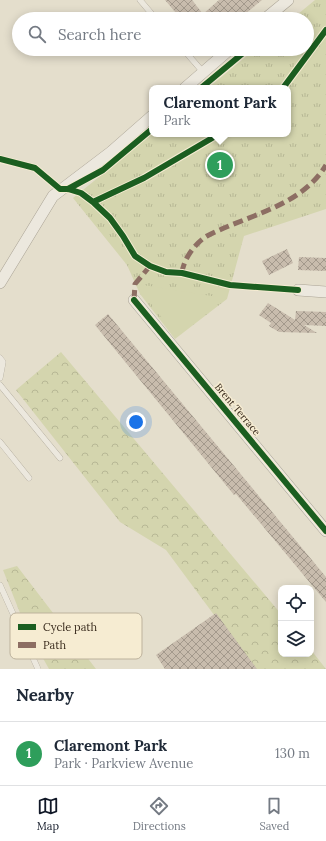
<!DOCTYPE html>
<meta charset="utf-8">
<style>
body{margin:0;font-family:Lora,serif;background:#f2f2f3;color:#1f2937}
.controls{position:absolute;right:12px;bottom:12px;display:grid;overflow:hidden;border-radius:8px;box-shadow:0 2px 10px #0003}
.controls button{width:36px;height:36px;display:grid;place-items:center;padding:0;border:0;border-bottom:1px solid #e0e1e3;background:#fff;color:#1f2937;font:20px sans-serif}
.you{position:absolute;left:136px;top:422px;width:14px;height:14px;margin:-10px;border:3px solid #fff;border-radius:50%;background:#1a73e8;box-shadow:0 0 0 6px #1a73e833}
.badge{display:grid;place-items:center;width:26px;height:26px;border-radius:50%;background:#111827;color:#fff;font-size:13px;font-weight:700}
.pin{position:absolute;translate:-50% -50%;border:2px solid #fff;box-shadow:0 1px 4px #0006}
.popup{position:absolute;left:149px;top:85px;width:142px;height:52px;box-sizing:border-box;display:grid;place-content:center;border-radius:8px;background:#fff;filter:drop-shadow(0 1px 3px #0005);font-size:13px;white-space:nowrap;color:#747a83}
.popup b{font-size:15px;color:#1f2937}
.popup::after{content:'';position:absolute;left:50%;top:100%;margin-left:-8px;border:8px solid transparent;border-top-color:#fff}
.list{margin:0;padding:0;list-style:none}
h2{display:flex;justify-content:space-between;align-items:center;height:52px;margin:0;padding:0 16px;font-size:17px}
h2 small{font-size:13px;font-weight:400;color:#747a83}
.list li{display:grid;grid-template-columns:26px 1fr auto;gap:12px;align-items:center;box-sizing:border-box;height:64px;padding:0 16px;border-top:1px solid #e0e1e3}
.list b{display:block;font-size:15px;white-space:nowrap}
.list p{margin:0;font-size:13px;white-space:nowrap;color:#747a83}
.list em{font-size:13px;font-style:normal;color:#747a83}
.icon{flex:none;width:22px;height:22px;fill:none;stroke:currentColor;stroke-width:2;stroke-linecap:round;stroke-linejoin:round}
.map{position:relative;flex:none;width:326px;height:669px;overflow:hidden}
.search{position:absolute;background:#fff;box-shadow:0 2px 10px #0003;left:12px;right:12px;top:12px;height:44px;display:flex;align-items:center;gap:10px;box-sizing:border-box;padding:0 14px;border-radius:22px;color:#747a83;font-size:15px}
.sheet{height:116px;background:#fff}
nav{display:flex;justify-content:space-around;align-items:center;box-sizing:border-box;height:56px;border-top:1px solid #e0e1e3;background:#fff;font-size:11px;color:#747a83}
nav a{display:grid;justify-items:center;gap:2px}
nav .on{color:#111827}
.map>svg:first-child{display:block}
</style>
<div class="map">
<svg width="326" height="669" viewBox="0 0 326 669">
<defs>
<pattern id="forest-crowns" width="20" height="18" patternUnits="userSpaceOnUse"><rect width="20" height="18" fill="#d4d5ae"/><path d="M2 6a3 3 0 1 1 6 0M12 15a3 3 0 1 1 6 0" fill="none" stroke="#b7b795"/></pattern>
<pattern id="park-tufts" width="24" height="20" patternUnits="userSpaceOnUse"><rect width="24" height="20" fill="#d4d5ae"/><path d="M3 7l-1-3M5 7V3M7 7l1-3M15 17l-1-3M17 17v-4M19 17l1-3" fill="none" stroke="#b7b795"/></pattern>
<pattern id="building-cross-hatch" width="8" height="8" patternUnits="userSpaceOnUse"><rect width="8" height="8" fill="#c8bcad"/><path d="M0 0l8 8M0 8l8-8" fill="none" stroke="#a3998c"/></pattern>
</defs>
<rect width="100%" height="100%" fill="#e4decc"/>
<path fill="url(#forest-crowns)" d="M 61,352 L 281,614 L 281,654 L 311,654 L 311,650 L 326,669 L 254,669 L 166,550 L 120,522 L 16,390 Z
M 17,566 L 96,669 L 49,669 L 26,628 L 3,570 Z"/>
<path fill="url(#park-tufts)" d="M 315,0 L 326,0 L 326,209 L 244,236 L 227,299 L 175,339 L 140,294 L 127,265 L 73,198 L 152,134 L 288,134 L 288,88 L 208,88 L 255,49 L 307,49 L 307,19 L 292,19 Z"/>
<path fill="#d4d5ae" d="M 137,284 L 218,297 L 173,333 Z"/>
<path fill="url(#building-cross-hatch)" d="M 165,0 L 192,0 L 203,14 L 219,0 L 262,0 L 239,19 L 181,19 Z
M 287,249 L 293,263 L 269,275 L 262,261 Z
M 299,257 L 326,258 L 326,271 L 298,270 Z
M 268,303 L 295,320 L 296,311 L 326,312 L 326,326 L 304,325 L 317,333 L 279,332 L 269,326 L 271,323 L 259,315 Z
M 108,314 L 326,577 L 326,602 L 236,494 L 234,495 L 95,325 Z
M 216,613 L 257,669 L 165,669 L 156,655 Z"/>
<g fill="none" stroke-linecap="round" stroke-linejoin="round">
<g stroke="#aaa395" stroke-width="6">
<path id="lane" d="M 140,0 L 156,19
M 183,49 L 203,72
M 0,358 L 3,362 L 0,378
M 0,385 L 60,458
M 0,442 L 29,478
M 0,585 L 38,669"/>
</g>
<g stroke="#aaa395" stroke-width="12">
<path id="street" d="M 265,19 L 288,0
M 185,88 L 230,49
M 0,283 L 53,196 L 111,152 L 152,116
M 298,290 L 326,292
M 134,300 L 326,531"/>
</g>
<use href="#lane" stroke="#ece8de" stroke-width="5.5"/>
<use href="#street" stroke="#ece8de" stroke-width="11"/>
<path stroke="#8d6e63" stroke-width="5" stroke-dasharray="10 5" stroke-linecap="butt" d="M 182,273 C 183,260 195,243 207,236 C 247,215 301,207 326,165
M 134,300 L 135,284 L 150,266"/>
<g stroke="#f6ecd2" stroke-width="8">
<path id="cycleway" d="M 201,88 L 248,49
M 283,88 L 326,30
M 219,134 L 144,178 L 93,202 L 110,218 L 123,236 L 135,256 L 150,266 L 166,272 L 182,273 L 230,285 L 298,290
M 0,159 L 35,168 L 60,189 L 68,189 L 81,193 L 93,202
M 68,189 L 103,170 L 152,129
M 134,300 L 326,531"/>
</g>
<use href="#cycleway" stroke="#1b5e20" stroke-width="6"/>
</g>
<g text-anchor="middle" stroke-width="3" stroke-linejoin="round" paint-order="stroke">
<g font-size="10" fill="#392b1d" stroke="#f6ecd2">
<text transform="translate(238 409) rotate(50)" y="4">Brent Terrace</text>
</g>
</g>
<rect x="10" y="613" width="132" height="46" rx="6" fill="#f6ecd2" stroke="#bdb29c" stroke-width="1"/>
<rect x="18" y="624" width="18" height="6" fill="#1b5e20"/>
<rect x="18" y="642" width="18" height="6" fill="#8d6e63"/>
<g font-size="11" fill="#392b1d">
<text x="43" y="631">Cycle path</text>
<text x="43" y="649">Path</text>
</g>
</svg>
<div class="controls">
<button><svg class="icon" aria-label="locate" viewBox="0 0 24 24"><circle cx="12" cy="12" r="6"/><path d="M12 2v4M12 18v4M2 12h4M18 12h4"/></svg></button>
<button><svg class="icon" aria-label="layers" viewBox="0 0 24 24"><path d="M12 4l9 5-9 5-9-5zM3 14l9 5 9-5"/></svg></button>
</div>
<div class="you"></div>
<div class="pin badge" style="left:220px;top:165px;background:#2e9e5b">1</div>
<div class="popup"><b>Claremont Park</b>Park</div>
<div class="search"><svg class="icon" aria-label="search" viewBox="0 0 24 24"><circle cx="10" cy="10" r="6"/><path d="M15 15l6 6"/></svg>Search here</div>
</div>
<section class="sheet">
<h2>Nearby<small></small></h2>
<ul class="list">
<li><span class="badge" style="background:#2e9e5b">1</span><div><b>Claremont Park</b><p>Park · Parkview Avenue</p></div><em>130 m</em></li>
</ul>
</section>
<nav>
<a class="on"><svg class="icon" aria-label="map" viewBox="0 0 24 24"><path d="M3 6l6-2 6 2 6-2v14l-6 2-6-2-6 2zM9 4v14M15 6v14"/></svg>Map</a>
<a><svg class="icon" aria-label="directions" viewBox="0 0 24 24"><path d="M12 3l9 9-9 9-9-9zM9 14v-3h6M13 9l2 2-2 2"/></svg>Directions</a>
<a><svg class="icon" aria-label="saved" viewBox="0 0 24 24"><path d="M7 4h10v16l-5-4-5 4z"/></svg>Saved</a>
</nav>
